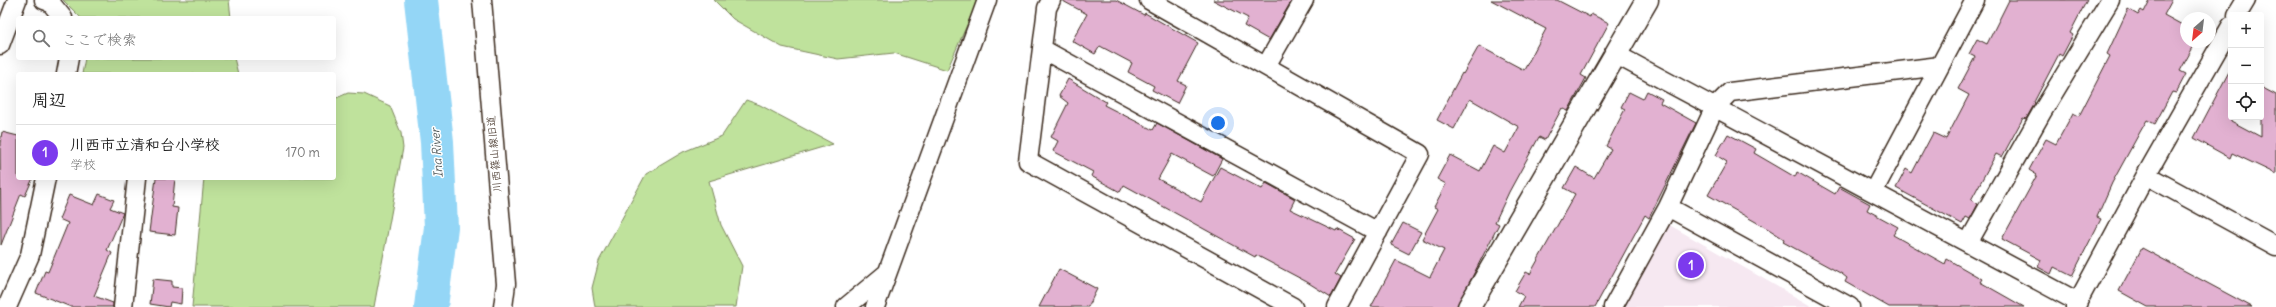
<!DOCTYPE html>
<html lang="ja">
<meta charset="utf-8">
<style>
body{margin:0;font-family:Delius,"Klee One",sans-serif;background:#f6f6f6;color:#222}
.controls{position:absolute;right:12px;top:12px;display:grid;overflow:hidden;border-radius:4px;box-shadow:0 4px 16px #0002}
.controls button{width:36px;height:36px;display:grid;place-items:center;padding:0;border:0;border-bottom:1px solid #e0e0e0;background:#fff;color:#222;font:20px sans-serif}
.compass{position:absolute;left:2180px;top:12px;width:36px;height:36px;border-radius:50%;background:#fff;box-shadow:0 4px 16px #0002;rotate:208deg}
.you{position:absolute;left:1218px;top:123px;width:14px;height:14px;margin:-10px;border:3px solid #fff;border-radius:50%;background:#1a73e8;box-shadow:0 0 0 6px #1a73e833}
.badge{display:grid;place-items:center;width:26px;height:26px;border-radius:50%;background:#7c3aed;color:#fff;font-size:13px;font-weight:700}
.pin{position:absolute;translate:-50% -50%;border:2px solid #fff;box-shadow:0 1px 4px #0006}
.list{margin:0;padding:0;list-style:none}
h2{display:flex;justify-content:space-between;align-items:center;height:52px;margin:0;padding:0 16px;font-size:17px}
h2 small{font-size:13px;font-weight:400;color:#767676}
.list li{display:grid;grid-template-columns:26px 1fr auto;gap:12px;align-items:center;box-sizing:border-box;height:56px;padding:0 16px;border-top:1px solid #e0e0e0}
.list b{display:block;font-size:15px;white-space:nowrap}
.list p{margin:0;font-size:13px;white-space:nowrap;color:#767676}
.list em{font-size:13px;font-style:normal;color:#767676}
.icon{flex:none;width:22px;height:22px;fill:none;stroke:currentColor;stroke-width:2;stroke-linecap:round;stroke-linejoin:round}
.map{position:relative;flex:none;width:2276px;height:307px;overflow:hidden}
.search{position:absolute;background:#fff;box-shadow:0 4px 16px #0002;left:16px;top:16px;width:320px;height:44px;display:flex;align-items:center;gap:10px;box-sizing:border-box;padding:0 14px;border-radius:4px;color:#767676;font-size:15px}
.panel{position:absolute;background:#fff;box-shadow:0 4px 16px #0002;left:16px;top:72px;width:320px;height:108px;border-radius:4px}
.map>svg:first-child{display:block}
</style>
<div class="map">
<svg width="2276" height="307" viewBox="0 0 2276 307">
<rect width="100%" height="100%" fill="#fff"/>
<filter id="ink" filterUnits="userSpaceOnUse"><feTurbulence type="fractalNoise" baseFrequency=".025" numOctaves="2"/><feDisplacementMap in="SourceGraphic" scale="8" xChannelSelector="R" yChannelSelector="G"/><feConvolveMatrix kernelMatrix="1 2 1 2 8 2 1 2 1" color-interpolation-filters="sRGB"/></filter>
<g filter="url(#ink)">
<path fill="#f6e8f1" d="M 1666,223 L 1813,307 L 1619,307 Z"/>
<path fill="#bfe29c" stroke="#7d865d" d="M 63,0 L 229,0 L 231,18 L 81,18 Z
M 714,0 L 978,0 L 947,70 L 894,53 L 838,59 L 782,47 L 733,19 Z
M 85,58 L 234,58 L 238,74 L 82,74 Z
M 348,93 L 364,94 L 390,106 L 401,133 L 403,148 L 374,307 L 192,307 L 204,178 L 334,178 L 334,99 Z
M 746,100 L 760,105 L 833,144 L 709,181 L 721,225 L 742,266 L 736,307 L 595,307 L 592,288 L 599,261 L 646,174 L 683,152 L 722,136 Z"/>
<g fill="none" stroke-linecap="round" stroke-linejoin="round">
<path stroke="#94d6f6" stroke-width="34" d="M 421,0 L 437,142 L 441,227 L 431,307"/>
</g>
<path fill="#e2b1d1" stroke="#3b2a1e" d="M 1061,0 L 1116,0 L 1144,15 L 1145,13 L 1198,43 L 1178,81 L 1186,85 L 1177,103 L 1152,90 L 1154,86 L 1128,72 L 1132,63 L 1100,46 L 1095,54 L 1072,41 L 1087,14 Z
M 1213,0 L 1292,0 L 1269,40 L 1244,26 L 1248,18 Z
M 1491,0 L 1557,0 L 1590,17 L 1591,14 L 1609,23 L 1581,75 L 1586,78 L 1568,111 L 1562,108 L 1545,140 L 1539,137 L 1509,192 L 1495,222 L 1499,224 L 1457,307 L 1371,307 L 1396,260 L 1430,277 L 1444,250 L 1422,239 L 1438,209 L 1434,207 L 1446,184 L 1437,179 L 1450,155 L 1480,171 L 1493,146 L 1505,153 L 1519,127 L 1470,99 L 1454,129 L 1437,120 L 1462,73 L 1463,74 L 1479,46 L 1524,70 L 1546,29 Z
M 2009,0 L 2087,0 L 2070,33 L 2073,35 L 2062,56 L 2059,54 L 2034,102 L 2035,103 L 2026,119 L 2023,118 L 2002,157 L 1996,154 L 1971,200 L 1978,204 L 1970,219 L 1966,217 L 1962,224 L 1896,188 L 1906,169 L 1912,173 L 1933,133 L 1946,139 L 1969,95 L 1958,89 L 1975,57 L 1969,54 L 1977,39 L 1987,44 Z
M 2150,0 L 2172,0 L 2164,15 L 2186,27 L 2186,42 L 2196,42 L 2180,71 L 2186,74 L 2176,93 L 2172,92 L 2155,124 L 2147,120 L 2140,132 L 2112,183 L 2097,217 L 2101,219 L 2072,276 L 2054,267 L 2051,274 L 2038,267 L 2041,260 L 2002,239 L 2037,175 L 2029,170 L 2046,139 L 2056,144 L 2073,113 L 2079,116 L 2110,56 L 2107,54 L 2128,9 L 2138,15 L 2141,10 L 2144,12 Z
M 2231,68 L 2231,121 L 2261,137 L 2261,87 L 2276,95 L 2276,174 L 2232,153 L 2230,158 L 2194,138 Z
M 1068,79 L 1106,102 L 1104,105 L 1153,130 L 1157,123 L 1222,159 L 1213,176 L 1172,154 L 1158,179 L 1201,202 L 1220,167 L 1262,189 L 1266,183 L 1295,199 L 1290,209 L 1336,231 L 1337,229 L 1355,239 L 1335,274 L 1341,278 L 1331,297 L 1307,282 L 1256,255 L 1255,257 L 1124,185 L 1120,192 L 1091,176 L 1093,172 L 1053,151 L 1058,141 L 1051,137 L 1068,103 L 1059,96 Z
M 1647,91 L 1662,99 L 1660,103 L 1696,123 L 1649,218 L 1645,215 L 1595,307 L 1518,307 L 1524,296 L 1515,291 L 1526,272 L 1530,274 L 1575,194 L 1564,188 L 1576,167 L 1594,178 L 1611,149 L 1606,146 L 1625,109 L 1621,107 L 1629,92 L 1643,99 Z
M 2,132 L 18,136 L 18,178 L 33,178 L 25,196 L 21,194 L 1,245 L 0,143 Z
M 1728,134 L 1756,149 L 1754,153 L 1795,177 L 1797,172 L 1835,194 L 1839,187 L 1870,204 L 1867,210 L 1898,227 L 1893,235 L 1945,264 L 1947,259 L 1982,279 L 1980,282 L 2024,307 L 1889,307 L 1845,282 L 1847,278 L 1842,274 L 1783,242 L 1784,239 L 1770,230 L 1708,195 L 1727,162 L 1716,155 Z
M 156,178 L 175,178 L 172,207 L 178,208 L 175,235 L 149,232 Z
M 99,194 L 114,200 L 110,208 L 123,213 L 107,250 L 112,253 L 94,296 L 113,303 L 113,307 L 71,307 L 36,293 L 45,271 L 48,272 L 68,223 L 59,219 L 69,195 L 94,205 Z
M 1403,223 L 1421,232 L 1409,254 L 1391,245 Z
M 2142,248 L 2252,307 L 2148,307 L 2119,291 Z
M 1059,269 L 1097,289 L 1088,307 L 1039,307 Z
M 153,279 L 172,281 L 172,287 L 182,288 L 181,304 L 170,302 L 169,307 L 150,304 Z"/>
<g fill="none" stroke-linecap="round" stroke-linejoin="round">
<g stroke="#3b2a1e" stroke-width="21">
<path id="street" d="M 44,0 L 50,2 L 63,18
M 482,0 L 506,284 L 503,307
M 1051,0 L 1047,8 L 1028,161 L 1293,307
M 1149,0 L 1420,154 L 1337,307
M 2237,15 L 2246,0
M 0,45 L 17,0
M 1042,49 L 1378,232
M 1615,54 L 2078,302
M 1266,66 L 1304,0
M 66,74 L 69,58
M 2146,175 L 2276,246
M 1873,192 L 1975,0
M 1668,207 L 1850,307
M 1968,243 L 2042,112 L 2110,0
M 7,307 L 30,255 L 46,178
M 123,307 L 137,178
M 846,307 L 887,273
M 875,307 L 987,0
M 1613,307 L 1668,207 L 1715,107 L 1730,92 L 1940,66
M 2075,307 L 2146,175 L 2231,26"/>
</g>
<g stroke="#3b2a1e" stroke-width="25">
<path id="secondary" d="M 1469,307 L 1647,0"/>
</g>
<use href="#street" stroke="#fff" stroke-width="18"/>
<use href="#secondary" stroke="#fff" stroke-width="22"/>
</g>
</g>
<g text-anchor="middle" stroke-width="3" stroke-linejoin="round" paint-order="stroke">
<g font-size="11" fill="#3b2a1e" stroke="#fff">
<text transform="translate(494 154) rotate(-95)" y="4">川西篠山線旧道</text>
</g>
<g font-size="12" font-style="italic" fill="#565e5f" stroke="#fff">
<text transform="translate(437 153) rotate(-94)" y="4">Ina River</text>
</g>
</g>
</svg>
<div class="controls">
<button>+</button>
<button>−</button>
<button><svg class="icon" aria-label="locate" viewBox="0 0 24 24"><circle cx="12" cy="12" r="6"/><path d="M12 2v4M12 18v4M2 12h4M18 12h4"/></svg></button>
</div>
<svg class="compass" viewBox="-18 -18 36 36"><path d="M0-13l5 13h-10z" fill="#e53935"/><path d="M0 13l5-13h-10z" fill="#767676"/></svg>
<div class="you"></div>
<div class="pin badge" style="left:1691px;top:265px">1</div>
<div class="search"><svg class="icon" aria-label="search" viewBox="0 0 24 24"><circle cx="10" cy="10" r="6"/><path d="M15 15l6 6"/></svg>ここで検索</div>
<section class="panel">
<h2>周辺<small></small></h2>
<ul class="list">
<li><span class="badge">1</span><div><b>川西市立清和台小学校</b><p>学校</p></div><em>170 m</em></li>
</ul>
</section>
</div>
